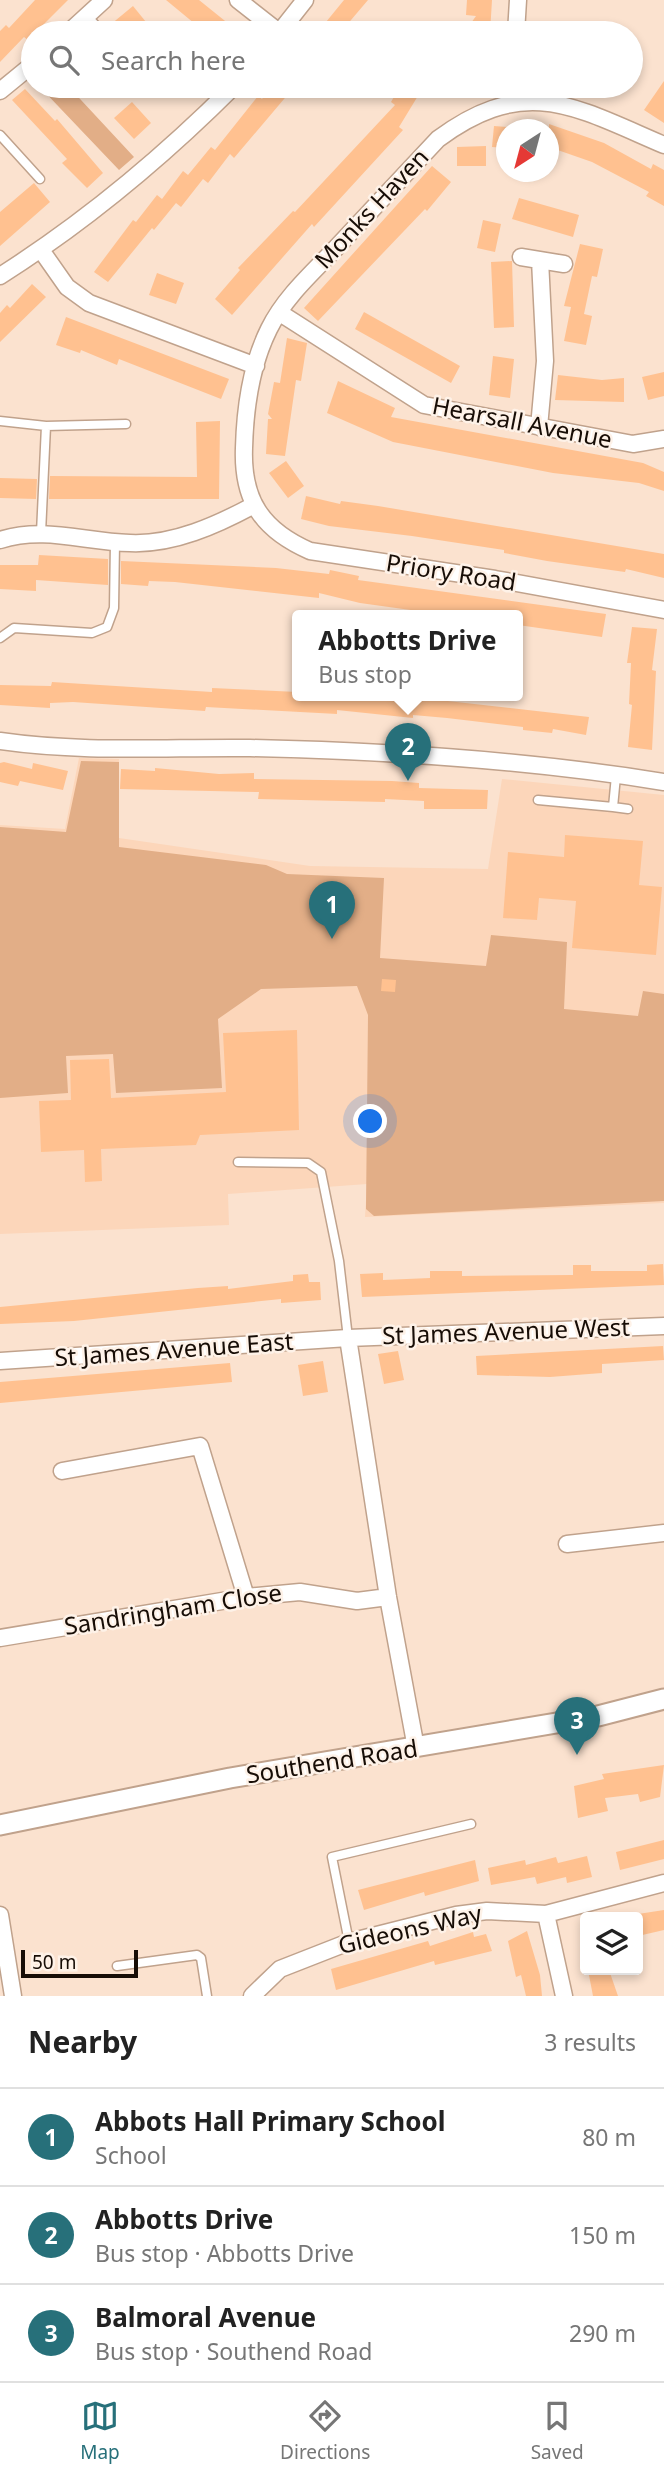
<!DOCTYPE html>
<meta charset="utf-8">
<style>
body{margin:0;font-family:"Noto Sans",sans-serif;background:#f2f2f2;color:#222}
.controls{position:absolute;right:21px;bottom:21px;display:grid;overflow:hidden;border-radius:7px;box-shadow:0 4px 10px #0003}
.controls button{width:63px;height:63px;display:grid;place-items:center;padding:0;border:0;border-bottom:2px solid #e0e0e0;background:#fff;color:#222;font:35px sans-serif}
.compass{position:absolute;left:496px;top:119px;width:63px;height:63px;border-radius:50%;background:#fff;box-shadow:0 4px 10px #0003;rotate:216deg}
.scale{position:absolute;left:21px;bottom:18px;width:117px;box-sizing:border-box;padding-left:7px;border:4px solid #170d06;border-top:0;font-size:19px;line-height:24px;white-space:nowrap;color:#170d06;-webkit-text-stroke:5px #fef2e8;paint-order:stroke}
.you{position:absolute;left:371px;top:1122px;width:24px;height:24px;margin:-18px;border:5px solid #fff;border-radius:50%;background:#1a73e8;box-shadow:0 0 0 10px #1a73e833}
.badge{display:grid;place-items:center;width:46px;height:46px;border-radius:50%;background:#27707a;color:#fff;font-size:23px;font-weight:700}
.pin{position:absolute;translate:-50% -58px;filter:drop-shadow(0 2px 4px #0008)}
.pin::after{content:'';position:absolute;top:37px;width:24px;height:21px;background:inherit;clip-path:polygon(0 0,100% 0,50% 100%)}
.popup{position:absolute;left:292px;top:610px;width:231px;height:91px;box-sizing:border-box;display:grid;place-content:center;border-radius:7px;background:#fff;filter:drop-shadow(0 2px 5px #0005);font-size:23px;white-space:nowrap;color:#767676}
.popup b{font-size:26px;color:#222}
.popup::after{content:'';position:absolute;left:50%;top:100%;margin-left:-14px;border:14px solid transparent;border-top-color:#fff}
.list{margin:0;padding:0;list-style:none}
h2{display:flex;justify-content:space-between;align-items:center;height:91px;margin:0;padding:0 28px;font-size:30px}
h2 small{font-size:23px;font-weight:400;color:#767676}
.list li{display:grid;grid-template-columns:46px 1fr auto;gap:21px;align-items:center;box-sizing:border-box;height:98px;padding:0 28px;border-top:2px solid #e0e0e0}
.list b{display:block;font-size:26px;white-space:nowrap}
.list p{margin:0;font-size:23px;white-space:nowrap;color:#767676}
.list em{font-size:23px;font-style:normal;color:#767676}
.icon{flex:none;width:38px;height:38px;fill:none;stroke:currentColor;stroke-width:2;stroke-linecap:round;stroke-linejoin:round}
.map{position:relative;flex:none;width:664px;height:1996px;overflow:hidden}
.search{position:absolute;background:#fff;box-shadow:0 4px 10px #0003;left:21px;right:21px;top:21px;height:77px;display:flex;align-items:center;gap:18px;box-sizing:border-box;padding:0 24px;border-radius:38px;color:#767676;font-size:26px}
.sheet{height:385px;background:#fff}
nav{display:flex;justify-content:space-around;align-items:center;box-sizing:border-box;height:98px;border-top:2px solid #e0e0e0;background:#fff;font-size:19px;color:#767676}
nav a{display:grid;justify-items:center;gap:4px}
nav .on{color:#27707a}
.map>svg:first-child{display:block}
</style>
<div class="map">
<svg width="664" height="1996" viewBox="0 0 664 1996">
<rect width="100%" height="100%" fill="#fbe2cf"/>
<path fill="#fcd6ba" d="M 79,758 L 119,759 L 119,838 L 310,866 L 488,869 L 502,779 L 664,795 L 664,1203 L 365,1217 L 367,1184 L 228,1194 L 229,1225 L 0,1234 L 0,825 L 65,829 Z"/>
<path fill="#e2ae87" d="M 39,86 L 68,86 L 134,157 L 119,170 Z
M 81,761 L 119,762 L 119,847 L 266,865 L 287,874 L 384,878 L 380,958 L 486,966 L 491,935 L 567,942 L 564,1009 L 638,1016 L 643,991 L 664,994 L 664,1201 L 374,1216 L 366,1209 L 368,1015 L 357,986 L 261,989 L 218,1019 L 222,1088 L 116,1093 L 113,1054 L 66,1056 L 68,1093 L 0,1098 L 0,827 L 66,832 Z"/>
<path fill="#ffc190" d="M 35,0 L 68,0 L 28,40 L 24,37 L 0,62 L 0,31 L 6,25 L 9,28 Z
M 166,0 L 199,0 L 240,33 L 206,33 Z
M 344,0 L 368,0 L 340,33 L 317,33 Z
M 467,0 L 492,0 L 490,33 L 464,33 L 476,16 L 466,15 Z
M 133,6 L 146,22 L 132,33 L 118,33 L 110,25 Z
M 664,81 L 664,123 L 644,110 Z
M 272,86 L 295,86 L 234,158 L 230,154 L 208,183 L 203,179 L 181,207 L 176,203 L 154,230 L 152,228 L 108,282 L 94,272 L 133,220 L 136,222 L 157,195 L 162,199 L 183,171 L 188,175 L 211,147 L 215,150 L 258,96 L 262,99 Z
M 400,86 L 424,86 L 399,127 L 403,130 L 314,227 L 312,224 L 232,315 L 215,299 L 240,270 L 238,268 L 293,211 L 295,212 L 395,105 L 391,102 Z
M 25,89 L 55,121 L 57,119 L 103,173 L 87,188 L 62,163 L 67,159 L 12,100 Z
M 132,102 L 151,123 L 134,139 L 114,118 Z
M 549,124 L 604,143 L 651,169 L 653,164 L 664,170 L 664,206 L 646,196 L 649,192 L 592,162 L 549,147 Z
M 494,126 L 507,127 L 507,148 L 492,147 Z
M 486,146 L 486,166 L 457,166 L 457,147 Z
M 432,166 L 451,182 L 427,211 L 425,209 L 318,321 L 304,308 Z
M 34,183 L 50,202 L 0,246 L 0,212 Z
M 519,198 L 579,215 L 573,237 L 512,219 Z
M 483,220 L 501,224 L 495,252 L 477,248 Z
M 580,244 L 603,249 L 597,277 L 592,276 L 584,314 L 592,316 L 586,345 L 564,341 L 571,307 L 564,306 Z
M 512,261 L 514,327 L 494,328 L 491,262 Z
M 157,273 L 184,283 L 176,304 L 149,295 Z
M 32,284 L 46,297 L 0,342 L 0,313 L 7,305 L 10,308 Z
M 364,312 L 460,366 L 451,383 L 355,329 Z
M 66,317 L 229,379 L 221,399 L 119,359 L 117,365 L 81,350 L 80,353 L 56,345 Z
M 287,338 L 307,343 L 301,381 L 296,380 L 285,456 L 266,454 L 268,419 L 272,419 L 268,414 L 274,382 L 280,383 Z
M 493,356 L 514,359 L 510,398 L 489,395 Z
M 664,372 L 664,396 L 648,400 L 642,377 Z
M 558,375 L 602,380 L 624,378 L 624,402 L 555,400 Z
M 338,381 L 395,408 L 391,417 L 643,463 L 664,472 L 664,491 L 639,483 L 553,473 L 393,442 L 327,413 Z
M 220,421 L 219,499 L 49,499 L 50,476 L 197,477 L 196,422 Z
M 286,461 L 304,486 L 288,498 L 269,473 Z
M 0,478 L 37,479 L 36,499 L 0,498 Z
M 306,496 L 340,504 L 341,501 L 378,506 L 664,554 L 664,578 L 626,569 L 625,572 L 547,561 L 504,553 L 504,550 L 412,536 L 329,526 L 301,519 Z
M 39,555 L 108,559 L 108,585 L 36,580 L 36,591 L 0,589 L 0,565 L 38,565 Z
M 121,561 L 276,568 L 329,574 L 330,570 L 359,576 L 358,580 L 606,614 L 602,637 L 518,625 L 518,615 L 425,612 L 360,603 L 319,593 L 319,598 L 175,582 L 149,581 L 148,586 L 121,584 Z
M 632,627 L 657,629 L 652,670 L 656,671 L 652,750 L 628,747 L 632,705 L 629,704 L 631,663 L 627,663 Z
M 52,682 L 212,692 L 212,688 L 298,692 L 298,695 L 394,695 L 589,717 L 586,735 L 553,729 L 552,733 L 523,730 L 523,727 L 447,718 L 413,715 L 413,718 L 337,710 L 337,714 L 206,707 L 205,711 L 73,702 L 50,703 L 50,708 L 0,705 L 0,685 L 51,686 Z
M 4,762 L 32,769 L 33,763 L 68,771 L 63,790 L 20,781 L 18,786 L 0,782 L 0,763 Z
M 155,768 L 219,774 L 254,773 L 254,779 L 392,781 L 419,783 L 419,788 L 488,790 L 487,809 L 424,809 L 424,801 L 385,799 L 385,802 L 258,799 L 259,792 L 120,789 L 121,769 L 155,771 Z
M 565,835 L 643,841 L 639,885 L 662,887 L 656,955 L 572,948 L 576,901 L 539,898 L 537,920 L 503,918 L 508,852 L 564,857 Z
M 382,979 L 396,980 L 395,992 L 381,991 Z
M 297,1030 L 299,1130 L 200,1135 L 196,1145 L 101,1149 L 102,1181 L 85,1182 L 84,1150 L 41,1152 L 39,1101 L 71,1100 L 70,1060 L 109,1059 L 111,1098 L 226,1092 L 223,1033 Z
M 663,1264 L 664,1285 L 362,1297 L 360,1274 L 383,1273 L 383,1280 L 430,1278 L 430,1271 L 462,1271 L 462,1276 L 573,1275 L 573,1265 L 591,1265 L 591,1271 L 647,1271 L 647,1265 Z
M 308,1274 L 309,1282 L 320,1282 L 321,1300 L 281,1303 L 281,1299 L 74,1321 L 0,1324 L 0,1307 L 198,1288 L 228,1286 L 228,1289 L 293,1281 L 293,1275 Z
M 663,1346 L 664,1360 L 602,1364 L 602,1373 L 550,1377 L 477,1375 L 476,1356 Z
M 398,1351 L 404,1380 L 384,1384 L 378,1354 Z
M 323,1361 L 328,1392 L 303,1396 L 298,1365 Z
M 230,1363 L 232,1382 L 0,1403 L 0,1382 Z
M 664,1765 L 660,1797 L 640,1802 L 638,1794 L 605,1798 L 608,1811 L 578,1818 L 574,1786 L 604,1779 L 602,1774 Z
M 664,1840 L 664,1859 L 620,1870 L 616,1852 Z
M 587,1856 L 592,1877 L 567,1883 L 566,1877 L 537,1884 L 535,1877 L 491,1885 L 488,1868 L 525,1860 L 526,1865 L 556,1857 L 558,1863 Z
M 475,1860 L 479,1881 L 425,1896 L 424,1892 L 364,1910 L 358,1890 Z
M 664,1910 L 664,1930 L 638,1936 L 638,1914 Z
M 527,1931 L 540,1975 L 542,1996 L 526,1996 L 521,1975 L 516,1977 L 508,1941 Z
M 473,1932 L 474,1937 L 486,1934 L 492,1951 L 435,1965 L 434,1961 L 336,1990 L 331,1969 L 428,1941 L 430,1946 Z
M 588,1970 L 609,1970 L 618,1996 L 593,1996 Z"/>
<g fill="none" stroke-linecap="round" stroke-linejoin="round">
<g stroke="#c0a28c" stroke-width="11">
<path id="service" d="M 87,16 L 103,33
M 151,86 L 157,92
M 0,135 L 40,179
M 0,421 L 46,426 L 126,424
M 41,533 L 46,426
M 0,638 L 14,628 L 92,633 L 107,627 L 114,608 L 115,542
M 538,800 L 613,807 L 616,776
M 613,807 L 628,809
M 238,1162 L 308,1163 L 321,1172 L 339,1261 L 348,1338
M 349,1942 L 332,1857 L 471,1824
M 117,1966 L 197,1955 L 201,1958 L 207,1996"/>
</g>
<g stroke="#c0a28c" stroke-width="19">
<path id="minor" d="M 238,0 L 280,33
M 68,33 L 104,0
M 279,33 L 305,0
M 516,33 L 518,0
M 0,91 L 33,64
M 664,145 C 575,107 526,74 438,139 C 404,175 370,212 336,248 C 312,273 284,298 269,329 C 251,365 245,409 244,448 C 242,500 262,530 310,551 L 495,579 L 664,610
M 41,250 L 67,287 L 89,303 L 256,366
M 521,257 L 564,264
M 0,276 C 85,222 163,157 234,86
M 280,313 L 424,405 L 633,444 L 664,439
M 539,427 L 545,361 L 540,260
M 0,540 C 45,526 84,542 130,543 C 173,545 217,525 254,505
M 0,741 C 82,753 167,747 250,748 C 388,751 528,760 664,782
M 348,1338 L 388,1597 L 416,1748
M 0,1361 L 348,1338 L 664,1326
M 62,1471 L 200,1446 L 246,1597
M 567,1544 L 664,1533
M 0,1638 L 246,1597 L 300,1592 L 357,1601 L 388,1597
M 546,1914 L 564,1996
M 0,1915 L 13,1996
M 252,1996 L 280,1969 L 349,1942 L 456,1915 L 487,1911 L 546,1914 L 664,1883"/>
</g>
<g stroke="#c0a28c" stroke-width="23">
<path id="tertiary" d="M 0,1825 L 230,1778 L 598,1716 L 664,1699"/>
</g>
<use href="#service" stroke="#fff" stroke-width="8"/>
<use href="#minor" stroke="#fff" stroke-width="16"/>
<use href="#tertiary" stroke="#fff" stroke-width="19"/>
</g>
<g text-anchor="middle" stroke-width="5" stroke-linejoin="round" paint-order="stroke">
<g font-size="24" fill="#170d06" stroke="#fef2e8">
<text transform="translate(372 209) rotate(-47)" y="8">Monks Haven</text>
<text transform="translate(522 423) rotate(11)" y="8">Hearsall Avenue</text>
<text transform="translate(451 573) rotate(9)" y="8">Priory Road</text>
<text transform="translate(506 1332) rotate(-2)" y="8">St James Avenue West</text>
<text transform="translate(174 1350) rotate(-4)" y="8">St James Avenue East</text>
<text transform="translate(173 1610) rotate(-9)" y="8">Sandringham Close</text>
<text transform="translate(332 1762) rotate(-9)" y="8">Southend Road</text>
<text transform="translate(410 1930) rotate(-13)" y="8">Gideons Way</text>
</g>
</g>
</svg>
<div class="controls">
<button><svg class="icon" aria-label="layers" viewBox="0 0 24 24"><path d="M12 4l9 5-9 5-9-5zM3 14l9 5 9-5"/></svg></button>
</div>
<svg class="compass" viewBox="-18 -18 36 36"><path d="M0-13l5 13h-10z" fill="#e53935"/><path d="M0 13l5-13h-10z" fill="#767676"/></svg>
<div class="scale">50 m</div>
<div class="you"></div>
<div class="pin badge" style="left:332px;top:939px">1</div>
<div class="pin badge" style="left:408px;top:781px">2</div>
<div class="popup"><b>Abbotts Drive</b>Bus stop</div>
<div class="pin badge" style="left:577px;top:1755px">3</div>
<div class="search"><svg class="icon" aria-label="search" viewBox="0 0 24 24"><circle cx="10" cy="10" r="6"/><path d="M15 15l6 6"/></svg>Search here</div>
</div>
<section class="sheet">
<h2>Nearby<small>3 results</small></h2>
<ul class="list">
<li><span class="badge">1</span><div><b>Abbots Hall Primary School</b><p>School</p></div><em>80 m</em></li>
<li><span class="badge">2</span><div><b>Abbotts Drive</b><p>Bus stop · Abbotts Drive</p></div><em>150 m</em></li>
<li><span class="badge">3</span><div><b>Balmoral Avenue</b><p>Bus stop · Southend Road</p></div><em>290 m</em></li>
</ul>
</section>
<nav>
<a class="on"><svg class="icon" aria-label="map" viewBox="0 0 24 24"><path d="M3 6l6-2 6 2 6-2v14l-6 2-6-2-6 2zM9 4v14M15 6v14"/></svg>Map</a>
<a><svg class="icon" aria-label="directions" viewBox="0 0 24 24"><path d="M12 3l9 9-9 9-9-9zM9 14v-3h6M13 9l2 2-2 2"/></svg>Directions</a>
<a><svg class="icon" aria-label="saved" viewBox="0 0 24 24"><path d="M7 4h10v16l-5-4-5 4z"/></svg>Saved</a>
</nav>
